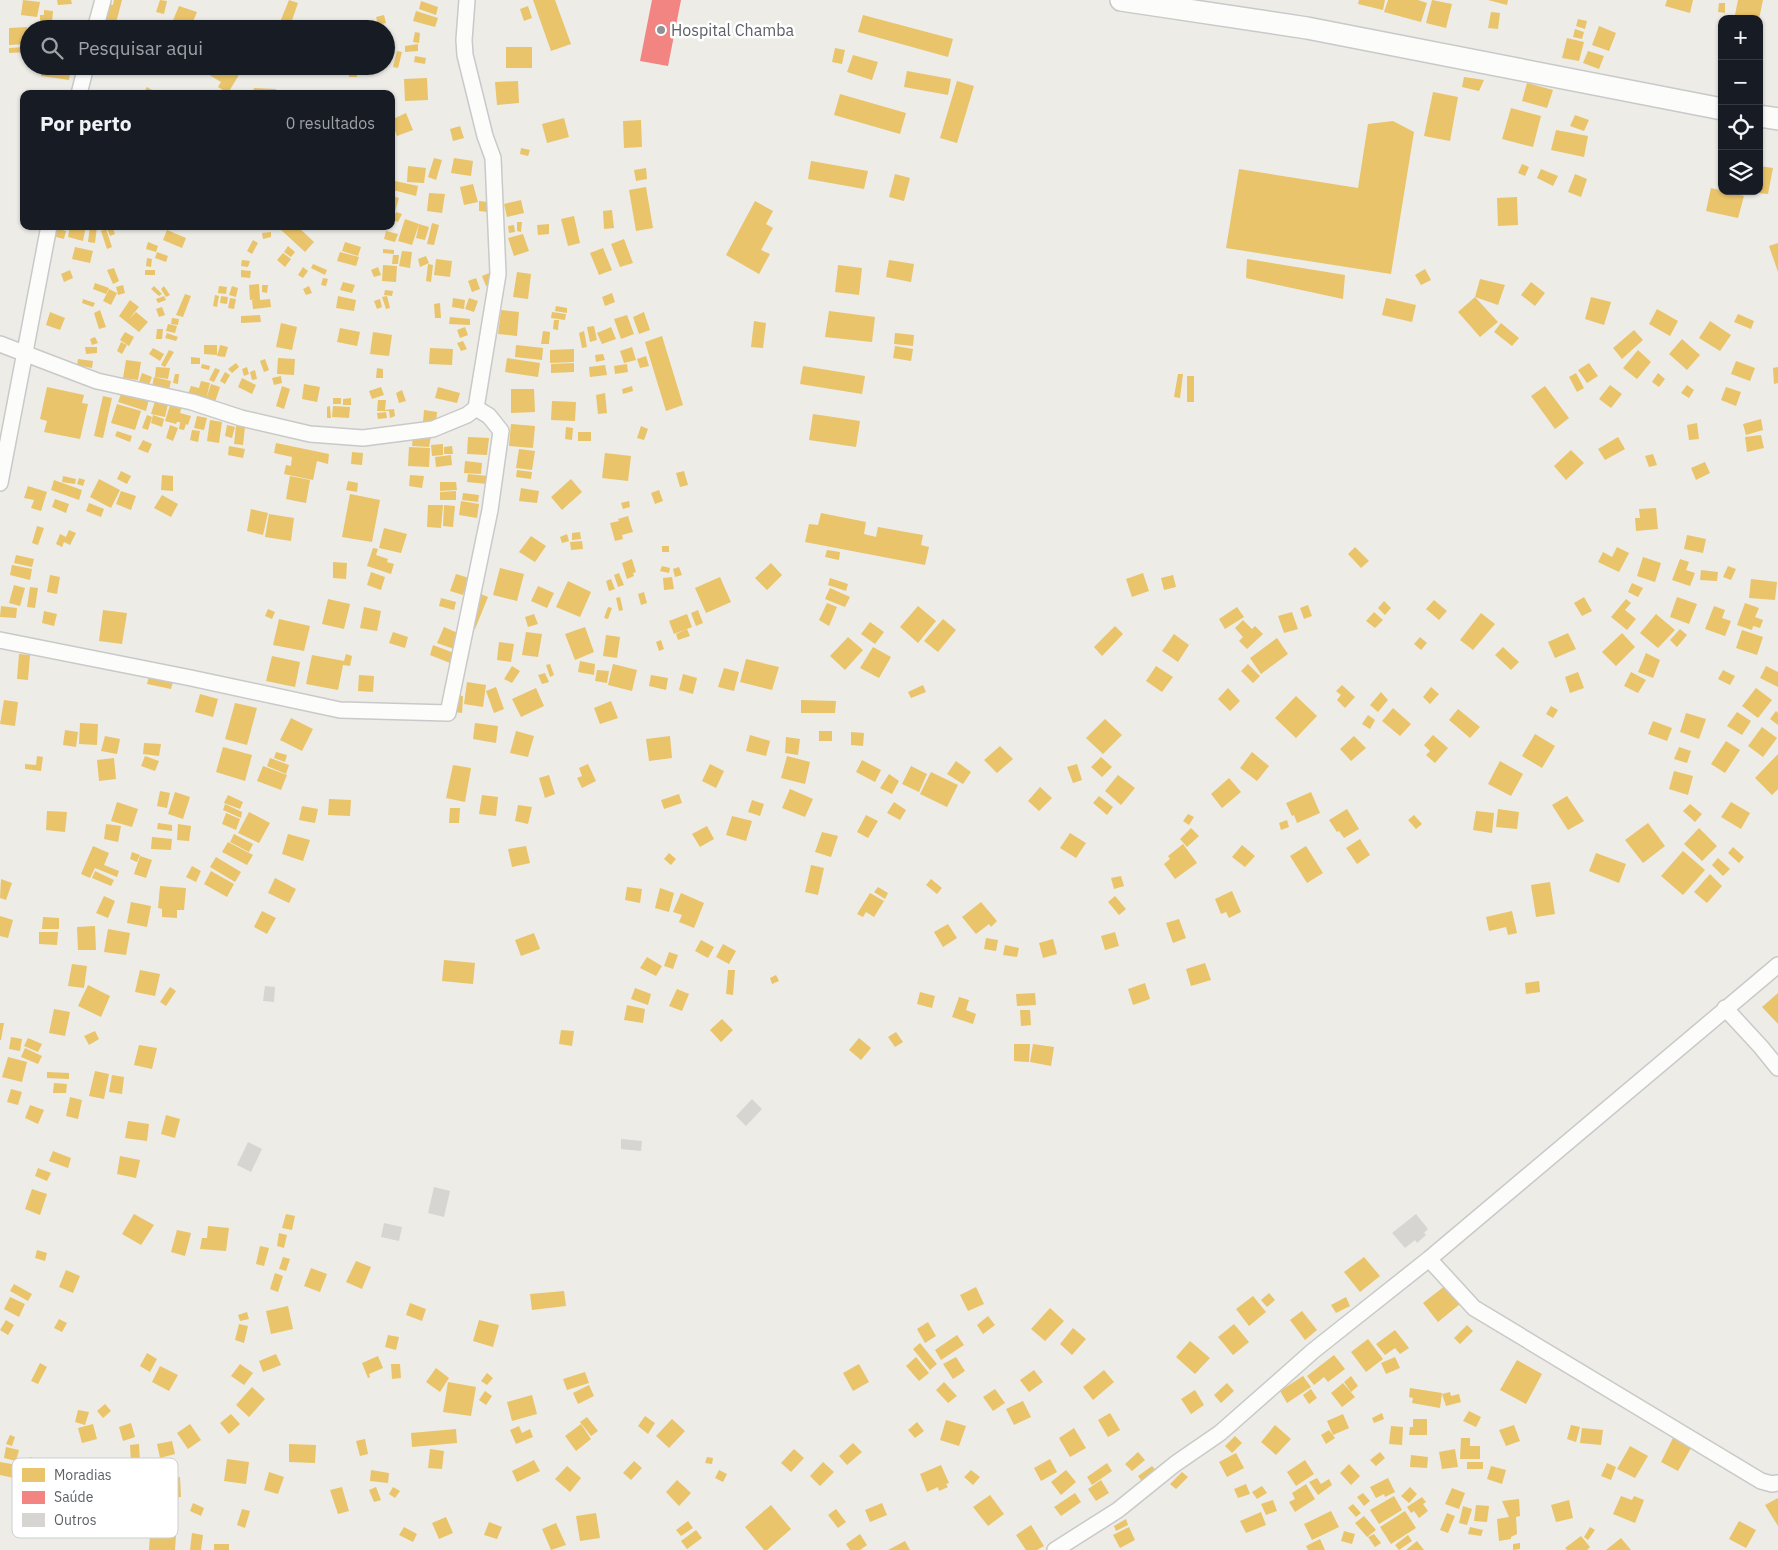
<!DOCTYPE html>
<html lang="pt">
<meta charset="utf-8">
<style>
body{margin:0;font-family:"IBM Plex Sans",sans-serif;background:#242831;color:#f1f3f6}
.controls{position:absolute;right:15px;top:15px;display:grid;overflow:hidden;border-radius:10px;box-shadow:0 1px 4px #0004}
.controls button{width:45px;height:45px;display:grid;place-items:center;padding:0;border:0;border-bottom:1px solid #363941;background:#171b24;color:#f1f3f6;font:25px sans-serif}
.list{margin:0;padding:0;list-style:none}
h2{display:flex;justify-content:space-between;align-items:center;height:65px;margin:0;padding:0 20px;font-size:21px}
h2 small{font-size:16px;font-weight:400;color:#9ea1a6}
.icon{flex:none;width:28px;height:28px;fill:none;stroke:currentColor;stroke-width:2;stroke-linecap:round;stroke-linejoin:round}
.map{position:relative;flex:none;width:1778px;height:1550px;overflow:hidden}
.search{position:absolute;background:#171b24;box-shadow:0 1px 4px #0004;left:20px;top:20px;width:375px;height:55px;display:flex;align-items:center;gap:12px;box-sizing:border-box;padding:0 18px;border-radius:28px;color:#9ea1a6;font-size:19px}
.panel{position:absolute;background:#171b24;box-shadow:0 1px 4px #0004;left:20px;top:90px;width:375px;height:140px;border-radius:10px}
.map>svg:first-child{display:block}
</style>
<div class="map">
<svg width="1778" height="1550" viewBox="0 0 1778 1550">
<rect width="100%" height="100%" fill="#edece7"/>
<path fill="#e9c46a" d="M 23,0 L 40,2 L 37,17 L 21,15 Z
M 57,0 L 71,0 L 72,4 L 58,5 Z
M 114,0 L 122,0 L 116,23 L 102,20 L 107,3 L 113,5 Z
M 160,0 L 167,1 L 164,14 L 156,12 Z
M 289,0 L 298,3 L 290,26 L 280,22 Z
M 533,0 L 555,0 L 571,44 L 551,51 Z
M 1359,0 L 1385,0 L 1383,10 L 1358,4 Z
M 1388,0 L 1418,0 L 1427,3 L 1421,22 L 1384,12 Z
M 1432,0 L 1452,4 L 1446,28 L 1426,23 Z
M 1488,0 L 1508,0 L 1507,5 Z
M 1667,0 L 1693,0 L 1690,13 L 1665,6 Z
M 1738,0 L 1763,0 L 1759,19 L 1735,15 Z
M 421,1 L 438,7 L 436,15 L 419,9 Z
M 1719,3 L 1725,3 L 1725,13 L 1718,12 Z
M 179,6 L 197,12 L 190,29 L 180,29 L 171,25 Z
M 528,6 L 532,18 L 524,21 L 520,9 Z
M 44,10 L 53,11 L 52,23 L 40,22 L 40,15 L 44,15 Z
M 416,11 L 438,18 L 435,27 L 413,21 Z
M 1491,12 L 1500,13 L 1498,29 L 1488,28 Z
M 384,15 L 386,23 L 378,25 L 376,17 Z
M 863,15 L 953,39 L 948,57 L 858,32 Z
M 1578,19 L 1587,21 L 1585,29 L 1576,26 Z
M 1599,26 L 1616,33 L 1609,51 L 1592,45 Z
M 27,27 L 27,44 L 9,45 L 9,28 Z
M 1575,29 L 1584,32 L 1582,39 L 1573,37 Z
M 415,32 L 420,33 L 419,43 L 413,42 Z
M 1567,38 L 1584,42 L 1579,61 L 1562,58 Z
M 418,44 L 418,51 L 405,52 L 405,46 Z
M 26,47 L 26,52 L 9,53 L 9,48 Z
M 506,47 L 532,47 L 532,68 L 506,68 Z
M 835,48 L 845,50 L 842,64 L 832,62 Z
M 397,51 L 402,52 L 398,68 L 393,67 Z
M 1588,51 L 1604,56 L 1599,69 L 1583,63 Z
M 853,55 L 878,62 L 872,80 L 847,72 Z
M 415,56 L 426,58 L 425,64 L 414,62 Z
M 42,66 L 71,66 L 69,80 L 41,76 Z
M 203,66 L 229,66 L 240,73 L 228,93 L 218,87 L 221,82 L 201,70 Z
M 349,69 L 357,70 L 357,77 L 349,77 Z
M 907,71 L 951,79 L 948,95 L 904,87 Z
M 1464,77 L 1484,80 L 1479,91 L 1462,87 Z
M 427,78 L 428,100 L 405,101 L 404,79 Z
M 518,81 L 519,103 L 497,105 L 495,82 Z
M 957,81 L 974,86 L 957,143 L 940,138 Z
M 1527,83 L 1553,90 L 1547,108 L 1522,101 Z
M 147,87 L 158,94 L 143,94 Z
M 254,88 L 276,89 L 276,94 L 253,94 Z
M 1433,92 L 1458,97 L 1450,141 L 1424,136 Z
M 840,94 L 906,113 L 900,134 L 834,115 Z
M 1511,108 L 1541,116 L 1533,147 L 1502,139 Z
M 406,113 L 413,130 L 397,136 L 391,120 Z
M 1575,115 L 1589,120 L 1584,131 L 1570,126 Z
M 564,118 L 569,137 L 547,143 L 542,124 Z
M 641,120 L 642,147 L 624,148 L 623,121 Z
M 1393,121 L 1414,132 L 1391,274 L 1226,248 L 1239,169 L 1358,188 L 1368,124 Z
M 460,126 L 464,138 L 453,141 L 450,129 Z
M 1556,130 L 1588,136 L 1584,157 L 1551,150 Z
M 521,148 L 530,150 L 528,156 L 520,154 Z
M 434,158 L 442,160 L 436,180 L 428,177 Z
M 454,158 L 473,161 L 471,176 L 451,173 Z
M 811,161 L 868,171 L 864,189 L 808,179 Z
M 1522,164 L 1529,167 L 1525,176 L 1518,173 Z
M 408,166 L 426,168 L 424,183 L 407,182 Z
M 1759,166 L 1773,168 L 1768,194 L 1759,193 Z
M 646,168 L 647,179 L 636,181 L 634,170 Z
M 1541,169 L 1558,176 L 1553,186 L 1537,178 Z
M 895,174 L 910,178 L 904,201 L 889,197 Z
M 1575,174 L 1587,179 L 1581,197 L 1568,192 Z
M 395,181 L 418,186 L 416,196 L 393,190 Z
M 473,184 L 478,202 L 464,205 L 460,187 Z
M 646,187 L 653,228 L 636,231 L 629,190 Z
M 1711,188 L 1744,196 L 1738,218 L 1706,211 Z
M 429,193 L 445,194 L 442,213 L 427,211 Z
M 392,196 L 399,198 L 395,212 L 391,211 Z
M 1517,197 L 1518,225 L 1498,226 L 1497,198 Z
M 521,200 L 524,213 L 507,217 L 504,204 Z
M 479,201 L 488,202 L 487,212 L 479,211 Z
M 755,201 L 773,211 L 766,224 L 773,228 L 761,250 L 770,254 L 759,274 L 726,255 Z
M 612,210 L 614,228 L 604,229 L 603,211 Z
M 396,212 L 402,214 L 398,222 L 392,220 Z
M 574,216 L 580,243 L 568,246 L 561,219 Z
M 405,219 L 419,224 L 412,245 L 398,241 Z
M 517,222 L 522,222 L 521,232 L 517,231 Z
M 432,223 L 439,225 L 434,245 L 427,244 Z
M 419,224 L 429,227 L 425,240 L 416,238 Z
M 549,224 L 549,234 L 538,235 L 537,225 Z
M 514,225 L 515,232 L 509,233 L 508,226 Z
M 70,226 L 86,226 L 83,241 L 68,237 Z
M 90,226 L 97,226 L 95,243 L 88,242 Z
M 106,226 L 112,226 L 115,234 L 110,236 Z
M 280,226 L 297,226 L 314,242 L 305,252 L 279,228 Z
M 54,228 L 66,231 L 64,239 L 52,236 Z
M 106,229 L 112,247 L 107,249 L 101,231 Z
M 167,230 L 186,238 L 182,248 L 163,240 Z
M 386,231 L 398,234 L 395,242 L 384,239 Z
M 271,232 L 271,237 L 263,239 L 262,233 Z
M 523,234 L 529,251 L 514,256 L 508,238 Z
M 624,239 L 633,263 L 620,267 L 611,244 Z
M 253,240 L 258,243 L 252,254 L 247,251 Z
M 148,242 L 158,246 L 156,252 L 146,249 Z
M 345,242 L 361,247 L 358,256 L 342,251 Z
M 1778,243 L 1778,272 L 1769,246 Z
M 288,246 L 295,252 L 291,257 L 284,252 Z
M 75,247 L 93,251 L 90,263 L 72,259 Z
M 603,248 L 612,270 L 599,275 L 590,253 Z
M 383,249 L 394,250 L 394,254 L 383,253 Z
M 402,251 L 412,252 L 410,268 L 399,266 Z
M 157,252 L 168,256 L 166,262 L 155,258 Z
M 340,252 L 359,257 L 356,266 L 337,261 Z
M 283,253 L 291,259 L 285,267 L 277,260 Z
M 393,255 L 399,255 L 398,264 L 392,264 Z
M 426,256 L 429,263 L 420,267 L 418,259 Z
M 147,258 L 152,259 L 151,267 L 146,266 Z
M 436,259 L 452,261 L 450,277 L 434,275 Z
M 1247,259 L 1345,275 L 1343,299 L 1246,278 Z
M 242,260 L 250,261 L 248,267 L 241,266 Z
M 889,260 L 914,264 L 911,282 L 886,277 Z
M 313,264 L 327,270 L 325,275 L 311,268 Z
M 428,264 L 433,265 L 431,282 L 426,281 Z
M 383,265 L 397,266 L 396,282 L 382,281 Z
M 838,265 L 862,268 L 859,295 L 835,292 Z
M 303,267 L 308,271 L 303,278 L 298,275 Z
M 378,267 L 381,275 L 374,277 L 371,270 Z
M 114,268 L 119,281 L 113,284 L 107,270 Z
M 1425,269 L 1431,280 L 1421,285 L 1415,275 Z
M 70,270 L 73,278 L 64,282 L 61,274 Z
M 145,270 L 155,270 L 155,275 L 145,275 Z
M 241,270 L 251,271 L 250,278 L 241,277 Z
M 517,272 L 531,274 L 528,299 L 513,297 Z
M 489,273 L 493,283 L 486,286 L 482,276 Z
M 323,278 L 328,279 L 326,286 L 321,285 Z
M 476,278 L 480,289 L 472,292 L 468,281 Z
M 1480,279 L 1505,285 L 1498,305 L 1475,297 L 1498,322 L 1480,337 L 1458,312 L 1475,297 Z
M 343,282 L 355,285 L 352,293 L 340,290 Z
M 1531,282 L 1545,293 L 1535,306 L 1521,295 Z
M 95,283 L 109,288 L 106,294 L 93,289 Z
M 259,284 L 260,300 L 270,299 L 271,307 L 253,309 L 252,300 L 257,299 L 250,300 L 249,285 Z
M 123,285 L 125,293 L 118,295 L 116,287 Z
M 262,285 L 268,285 L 267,293 L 262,292 Z
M 154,286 L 162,294 L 159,296 L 151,289 Z
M 164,286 L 170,295 L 166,297 L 161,289 Z
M 219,286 L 227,287 L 226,294 L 218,293 Z
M 232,286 L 238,288 L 236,297 L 229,295 Z
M 309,286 L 312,293 L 306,295 L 303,289 Z
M 109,289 L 117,293 L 111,305 L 103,301 Z
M 385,290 L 393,291 L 392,296 L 384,295 Z
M 612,293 L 615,302 L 605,306 L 602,297 Z
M 185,294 L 191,296 L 183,317 L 176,315 Z
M 215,295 L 219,296 L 217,307 L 213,306 Z
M 164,296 L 166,300 L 158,303 L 156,299 Z
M 221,296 L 228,297 L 227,304 L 220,303 Z
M 338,296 L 356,300 L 354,311 L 336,308 Z
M 387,296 L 390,308 L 386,309 L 382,297 Z
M 1591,297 L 1611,302 L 1604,325 L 1585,319 Z
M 230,298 L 236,299 L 234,309 L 228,308 Z
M 453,298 L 465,300 L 464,309 L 452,307 Z
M 469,298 L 478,301 L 474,312 L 465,309 Z
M 1386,298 L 1416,305 L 1412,322 L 1382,315 Z
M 83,299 L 95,303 L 93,307 L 82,303 Z
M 380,299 L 382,307 L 377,309 L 374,301 Z
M 130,300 L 139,307 L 129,319 L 136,312 L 148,322 L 139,332 L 119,316 Z
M 440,303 L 441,318 L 435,318 L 434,304 Z
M 556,306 L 567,308 L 567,313 L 555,311 Z
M 162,307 L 165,315 L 159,317 L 156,309 Z
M 1657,309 L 1678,321 L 1670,336 L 1649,324 Z
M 100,310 L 106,327 L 99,329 L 94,313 Z
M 501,310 L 519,312 L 517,336 L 498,334 Z
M 829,311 L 875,317 L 872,342 L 825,337 Z
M 50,312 L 65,318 L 60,330 L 46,325 Z
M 552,312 L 566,314 L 565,320 L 551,318 Z
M 644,312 L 650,330 L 639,334 L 633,317 Z
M 1738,314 L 1754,321 L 1751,329 L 1734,322 Z
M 260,315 L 261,322 L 241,323 L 241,316 Z
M 627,315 L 634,334 L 621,339 L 614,319 Z
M 450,317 L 470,319 L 470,325 L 449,324 Z
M 172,318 L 179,319 L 178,325 L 171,324 Z
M 554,320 L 559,320 L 558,330 L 553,329 Z
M 754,321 L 766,323 L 763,348 L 751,347 Z
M 1710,321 L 1731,335 L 1720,351 L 1699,338 Z
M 281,323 L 297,327 L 292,350 L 276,347 Z
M 1501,323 L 1519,338 L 1512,346 L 1494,332 Z
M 168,324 L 177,326 L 175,333 L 166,331 Z
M 594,326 L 597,340 L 590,342 L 587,327 Z
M 465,327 L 468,335 L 460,338 L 457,330 Z
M 611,327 L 616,339 L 602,344 L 597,333 Z
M 340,328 L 360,332 L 357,346 L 337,342 Z
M 157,329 L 163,329 L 162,339 L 156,339 Z
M 1634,330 L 1643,340 L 1622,359 L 1613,348 Z
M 543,331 L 550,332 L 549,344 L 541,344 Z
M 584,331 L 587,347 L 582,348 L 579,333 Z
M 125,332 L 134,337 L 129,346 L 120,340 Z
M 373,332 L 392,335 L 389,356 L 370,354 Z
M 167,333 L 178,337 L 176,341 L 165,338 Z
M 895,333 L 914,335 L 913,346 L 894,344 Z
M 662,336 L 683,405 L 666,411 L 645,342 Z
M 95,337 L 98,343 L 92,345 L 90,339 Z
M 1682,339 L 1700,355 L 1687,370 L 1669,354 Z
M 463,341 L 467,349 L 461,351 L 457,343 Z
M 121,342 L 127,345 L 122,354 L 117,351 Z
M 204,345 L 217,345 L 217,355 L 204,354 Z
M 220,345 L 228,347 L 225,357 L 217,356 Z
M 516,345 L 543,348 L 542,360 L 515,357 Z
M 895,346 L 913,349 L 911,361 L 893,358 Z
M 85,347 L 97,347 L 97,353 L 86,354 Z
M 632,347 L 636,360 L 624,363 L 620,351 Z
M 153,348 L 164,354 L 160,361 L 149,354 Z
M 430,348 L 453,349 L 452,365 L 429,364 Z
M 574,349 L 574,362 L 550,363 L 550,350 Z
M 169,350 L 174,352 L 165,367 L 161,365 Z
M 1638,350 L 1651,362 L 1637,379 L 1623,368 Z
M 603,354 L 605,360 L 596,362 L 595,355 Z
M 646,356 L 649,366 L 640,368 L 637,359 Z
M 191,357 L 200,358 L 200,364 L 191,364 Z
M 278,358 L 295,359 L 294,375 L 277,374 Z
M 507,358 L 540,363 L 538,377 L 505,372 Z
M 78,359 L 93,361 L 92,368 L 77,365 Z
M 265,359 L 269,370 L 264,372 L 260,361 Z
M 126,360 L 141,362 L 138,380 L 123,378 Z
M 1736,361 L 1755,368 L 1750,381 L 1731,374 Z
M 236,363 L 239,367 L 232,373 L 228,369 Z
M 574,363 L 574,372 L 551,373 L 551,364 Z
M 1589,363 L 1598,376 L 1587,383 L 1578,370 Z
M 202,364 L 210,366 L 209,370 L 201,368 Z
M 627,364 L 628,372 L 615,374 L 614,366 Z
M 605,365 L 607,375 L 590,377 L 589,367 Z
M 803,366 L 865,376 L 862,394 L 800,384 Z
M 156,367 L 170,368 L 168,379 L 155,377 Z
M 247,367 L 249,374 L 244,376 L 242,369 Z
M 1778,367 L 1778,383 L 1774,384 L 1773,368 Z
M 215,368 L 220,370 L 214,382 L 209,380 Z
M 377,368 L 383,369 L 383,378 L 376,378 Z
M 255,370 L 257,379 L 252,380 L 250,372 Z
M 225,372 L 230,375 L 225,384 L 220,381 Z
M 142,373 L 152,377 L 149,385 L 139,382 Z
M 1576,373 L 1584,388 L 1577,392 L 1569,377 Z
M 1658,373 L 1665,379 L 1659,387 L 1652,382 Z
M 175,374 L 179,374 L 178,384 L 173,383 Z
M 1178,374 L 1183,374 L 1180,398 L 1174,397 Z
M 281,376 L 282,383 L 274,385 L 272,378 Z
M 1187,376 L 1194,376 L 1194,402 L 1187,402 Z
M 154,377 L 171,381 L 169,390 L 152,387 Z
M 242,378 L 256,385 L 252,394 L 238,387 Z
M 201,381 L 210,383 L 206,399 L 188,394 L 191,386 L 199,388 Z
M 211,384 L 220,387 L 215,402 L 206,399 Z
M 304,384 L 320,387 L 317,402 L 302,399 Z
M 1610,385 L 1622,394 L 1611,408 L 1599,399 Z
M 1687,385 L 1694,390 L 1689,398 L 1681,393 Z
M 282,386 L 290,389 L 284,409 L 276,406 Z
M 632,386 L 633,391 L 623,394 L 622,389 Z
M 1545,386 L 1569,418 L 1555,429 L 1531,396 Z
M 47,387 L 84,395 L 82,403 L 88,404 L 80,439 L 44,432 L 47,421 L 40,419 Z
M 381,387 L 384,395 L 372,399 L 369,391 Z
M 438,387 L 460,393 L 457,403 L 435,398 Z
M 1726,387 L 1741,392 L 1736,406 L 1721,400 Z
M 511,389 L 534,389 L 535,412 L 511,413 Z
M 402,390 L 406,401 L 399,403 L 396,393 Z
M 122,391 L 149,399 L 146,411 L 118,402 Z
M 605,393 L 607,413 L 598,414 L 596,395 Z
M 103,396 L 112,398 L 103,438 L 94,436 Z
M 333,398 L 341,398 L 341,404 L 333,404 Z
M 351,398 L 351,405 L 343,405 L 343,399 Z
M 378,400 L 386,400 L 385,410 L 394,409 L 395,416 L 390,418 L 389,411 L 377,411 Z
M 155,401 L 168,404 L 165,417 L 151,414 Z
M 552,401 L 576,402 L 575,421 L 551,420 Z
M 171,402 L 182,406 L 180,413 L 191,416 L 188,425 L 186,424 L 184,430 L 179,429 L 180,422 L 177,422 L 176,424 L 165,421 Z
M 117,404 L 141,411 L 135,430 L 111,423 Z
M 330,406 L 331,418 L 327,418 L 327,407 Z
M 333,406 L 350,407 L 349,418 L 332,417 Z
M 424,410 L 437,412 L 436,424 L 423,422 Z
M 386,412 L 387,418 L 378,419 L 377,413 Z
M 813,414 L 860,421 L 856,447 L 809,440 Z
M 147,415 L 152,417 L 148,430 L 142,428 Z
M 153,415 L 164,419 L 162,427 L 151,423 Z
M 197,416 L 207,418 L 204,430 L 194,428 Z
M 1761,419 L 1763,430 L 1746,435 L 1743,424 Z
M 210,420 L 222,422 L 219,443 L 207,441 Z
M 1697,423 L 1699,439 L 1689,440 L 1687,425 Z
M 511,424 L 535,426 L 533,448 L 509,446 Z
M 170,425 L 178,428 L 173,441 L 166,438 Z
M 227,425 L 235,427 L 232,438 L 225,436 Z
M 236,426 L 245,427 L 243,445 L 234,444 Z
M 641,426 L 648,429 L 644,440 L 637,438 Z
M 566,427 L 573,428 L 572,440 L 565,439 Z
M 192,430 L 200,431 L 198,442 L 190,440 Z
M 117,431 L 132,436 L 130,442 L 115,436 Z
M 578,432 L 591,432 L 591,441 L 578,441 Z
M 413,435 L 431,436 L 429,447 L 412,446 Z
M 1761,435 L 1764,448 L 1747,452 L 1745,437 Z
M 468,437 L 489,438 L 487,455 L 467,454 Z
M 1618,437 L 1625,449 L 1605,460 L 1598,449 Z
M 143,440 L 152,444 L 148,453 L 138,449 Z
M 276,443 L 329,454 L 328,464 L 317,461 L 313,480 L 284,474 L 286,465 L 291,466 L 292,457 L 274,453 Z
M 443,444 L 443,455 L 432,456 L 431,445 Z
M 229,446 L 245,449 L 243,458 L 228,455 Z
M 452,446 L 453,454 L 444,454 L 444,447 Z
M 409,447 L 430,448 L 429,467 L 408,466 Z
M 519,449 L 535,451 L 532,470 L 516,468 Z
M 1571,450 L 1584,463 L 1566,480 L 1554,466 Z
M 352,452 L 363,453 L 362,465 L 351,464 Z
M 605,453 L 631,456 L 628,481 L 602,478 Z
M 1653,454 L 1657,465 L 1649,467 L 1645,456 Z
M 451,455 L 452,465 L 436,467 L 435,457 Z
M 465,461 L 482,463 L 481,474 L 464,473 Z
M 1705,462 L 1710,473 L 1696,480 L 1691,468 Z
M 517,470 L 532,472 L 531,479 L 516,477 Z
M 121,471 L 131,476 L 127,484 L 117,479 Z
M 684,471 L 688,485 L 680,487 L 676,473 Z
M 468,474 L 488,476 L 487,484 L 467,482 Z
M 162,475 L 173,476 L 173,491 L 161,490 Z
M 410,475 L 424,476 L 422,488 L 409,486 Z
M 63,476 L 76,479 L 75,484 L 62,482 Z
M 290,476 L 310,480 L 306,503 L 286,499 Z
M 79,478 L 85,480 L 83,486 L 77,484 Z
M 99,479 L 120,490 L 111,508 L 90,497 Z
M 571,479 L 582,492 L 562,510 L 551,497 Z
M 54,480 L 82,490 L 79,500 L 51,490 Z
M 348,481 L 358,483 L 357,492 L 346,490 Z
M 440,482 L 456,482 L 457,490 L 440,491 Z
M 28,486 L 47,492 L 41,511 L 31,508 L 34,500 L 24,498 Z
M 521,488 L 539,491 L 537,503 L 519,501 Z
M 659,490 L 663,501 L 655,504 L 651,493 Z
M 121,491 L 136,496 L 131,510 L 116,504 Z
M 456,491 L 456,500 L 440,500 L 440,492 Z
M 463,493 L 479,495 L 478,502 L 462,500 Z
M 350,494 L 380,500 L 372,542 L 342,537 Z
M 162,495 L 178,504 L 171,517 L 154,508 Z
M 55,499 L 69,504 L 66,513 L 52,507 Z
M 461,501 L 479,504 L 477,518 L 459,515 Z
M 629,501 L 630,507 L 623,509 L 621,503 Z
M 89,503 L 104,509 L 101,517 L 86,511 Z
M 428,505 L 443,505 L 441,528 L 427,527 Z
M 444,505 L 455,506 L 453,527 L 443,526 Z
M 1656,508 L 1658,529 L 1636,531 L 1635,518 L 1640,518 L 1639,509 Z
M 251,509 L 268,513 L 263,535 L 247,531 Z
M 821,513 L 866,522 L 864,534 L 876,537 L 878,527 L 923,535 L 921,545 L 929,547 L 925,565 L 805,542 L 809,524 L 818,525 Z
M 269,514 L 294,518 L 291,541 L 265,537 Z
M 628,516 L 633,532 L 622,535 L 623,539 L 615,541 L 610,523 L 619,521 L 618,519 Z
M 37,526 L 44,528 L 38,545 L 32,543 Z
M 384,528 L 407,534 L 401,553 L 379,548 Z
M 69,530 L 76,533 L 70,545 L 64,542 L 62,547 L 56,544 L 60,534 L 66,537 Z
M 580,532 L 581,539 L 572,540 L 572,533 Z
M 567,534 L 569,541 L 562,543 L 560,537 Z
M 1687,535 L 1706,539 L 1703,553 L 1684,549 Z
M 531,536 L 546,546 L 535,562 L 519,552 Z
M 582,541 L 583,549 L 571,550 L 570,542 Z
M 662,546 L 669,546 L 669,552 L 662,552 Z
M 1355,547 L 1369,561 L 1361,568 L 1348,554 Z
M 1617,547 L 1629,553 L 1619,572 L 1598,562 L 1603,552 L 1612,557 Z
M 373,548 L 378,549 L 376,555 L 388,559 L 387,562 L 394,564 L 391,574 L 367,566 Z
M 827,550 L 840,552 L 839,560 L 825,557 Z
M 16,555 L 34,559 L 32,567 L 14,563 Z
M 1643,557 L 1661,563 L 1655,582 L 1637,576 Z
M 632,559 L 636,572 L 633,573 L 634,576 L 627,579 L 622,563 Z
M 1680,559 L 1689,562 L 1686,570 L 1695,573 L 1690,586 L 1672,580 Z
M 333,562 L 347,563 L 346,579 L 333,578 Z
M 771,563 L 782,575 L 767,590 L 755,578 Z
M 12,565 L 32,569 L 30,580 L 10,575 Z
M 662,566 L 670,568 L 669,573 L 660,571 Z
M 1728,566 L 1736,569 L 1731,580 L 1723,577 Z
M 679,567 L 682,575 L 675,577 L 673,569 Z
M 500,568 L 524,574 L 517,601 L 493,595 Z
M 1701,570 L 1718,572 L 1717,581 L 1700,580 Z
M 371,572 L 385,577 L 381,590 L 367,585 Z
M 619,573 L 624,585 L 618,587 L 614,575 Z
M 1143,573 L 1149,591 L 1132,597 L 1126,579 Z
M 456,574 L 469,578 L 463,595 L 450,591 Z
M 50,575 L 60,577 L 57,594 L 47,592 Z
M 1173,575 L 1176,587 L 1164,590 L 1161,578 Z
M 672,577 L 674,589 L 664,590 L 663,578 Z
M 720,577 L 731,602 L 706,613 L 695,588 Z
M 830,578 L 848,584 L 846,591 L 828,585 Z
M 611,579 L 615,589 L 609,591 L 606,581 Z
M 1751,579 L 1777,582 L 1775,600 L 1749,598 Z
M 568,581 L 591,592 L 580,617 L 556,607 Z
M 1632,583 L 1643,588 L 1638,597 L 1628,592 Z
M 14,585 L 25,588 L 20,606 L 9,603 Z
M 538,586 L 554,593 L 547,608 L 531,601 Z
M 30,587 L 38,588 L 35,608 L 27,607 Z
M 830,588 L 850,597 L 845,607 L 825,599 Z
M 474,591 L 488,597 L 475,629 L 461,622 Z
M 644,592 L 647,603 L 641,605 L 638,594 Z
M 620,597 L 623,610 L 619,611 L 616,598 Z
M 1584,597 L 1592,611 L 1582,616 L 1574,603 Z
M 1677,597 L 1697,604 L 1689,624 L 1670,617 Z
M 441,598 L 456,602 L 454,610 L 439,606 Z
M 328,599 L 350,604 L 344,629 L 322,624 Z
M 1626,599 L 1631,603 L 1625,610 L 1636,619 L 1627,630 L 1611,617 Z
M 1434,600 L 1447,611 L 1439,620 L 1426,609 Z
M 1384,601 L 1391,608 L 1385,615 L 1378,608 Z
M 827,603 L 837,607 L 829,626 L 819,620 Z
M 1745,603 L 1759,608 L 1755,617 L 1763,620 L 1760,628 L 1753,626 L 1752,630 L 1737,625 Z
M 1308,605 L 1312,616 L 1304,619 L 1300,608 Z
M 1,606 L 17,608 L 16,618 L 0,617 Z
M 918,606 L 936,621 L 918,643 L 900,627 Z
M 1714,606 L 1725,610 L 1722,618 L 1731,621 L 1725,636 L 1705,629 Z
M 364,607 L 381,611 L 377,631 L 360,628 Z
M 608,607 L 612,608 L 608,619 L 604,618 Z
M 1237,607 L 1244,617 L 1225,629 L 1219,619 Z
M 268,609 L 275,612 L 272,619 L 265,616 Z
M 103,610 L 127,613 L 122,644 L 99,641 Z
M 698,610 L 703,623 L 696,626 L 691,613 Z
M 44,611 L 57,614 L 54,626 L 42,623 Z
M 1292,612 L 1298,629 L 1284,633 L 1278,616 Z
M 1374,612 L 1383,620 L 1375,628 L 1366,621 Z
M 1481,613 L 1495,624 L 1473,650 L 1460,640 Z
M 534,614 L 538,624 L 528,627 L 525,617 Z
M 687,614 L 692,627 L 674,634 L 669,621 Z
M 1656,614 L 1675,630 L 1658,648 L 1640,633 Z
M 279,619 L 310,626 L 304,651 L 273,645 Z
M 943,619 L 956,630 L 938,652 L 924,641 Z
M 1243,620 L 1252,629 L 1255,626 L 1263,634 L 1247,649 L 1239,641 L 1243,637 L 1235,628 Z
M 870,622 L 884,632 L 875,644 L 861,634 Z
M 1115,626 L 1123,634 L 1102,656 L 1094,647 Z
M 444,627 L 460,634 L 454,649 L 437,643 Z
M 585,627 L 594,652 L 575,660 L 565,634 Z
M 687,629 L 690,636 L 678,640 L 676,634 Z
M 1680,629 L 1687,635 L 1677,647 L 1670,640 Z
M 1742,630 L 1763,637 L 1757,655 L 1736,648 Z
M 393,632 L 408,637 L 405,648 L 389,643 Z
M 526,632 L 542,634 L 538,657 L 522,655 Z
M 1568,633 L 1576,649 L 1555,658 L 1548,642 Z
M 1622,633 L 1635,647 L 1616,666 L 1602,652 Z
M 1174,634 L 1189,645 L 1178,662 L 1162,651 Z
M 606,635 L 620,637 L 617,658 L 603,656 Z
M 848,637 L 863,650 L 845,670 L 830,656 Z
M 1420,637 L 1427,643 L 1421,650 L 1414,644 Z
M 1277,638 L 1288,654 L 1261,674 L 1250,658 Z
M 661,640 L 664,649 L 659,651 L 656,642 Z
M 499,642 L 514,644 L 511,662 L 497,660 Z
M 433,645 L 454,653 L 450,663 L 430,655 Z
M 873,647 L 891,657 L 879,678 L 860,668 Z
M 1503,647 L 1519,662 L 1511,670 L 1495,655 Z
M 1646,653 L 1660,660 L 1653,678 L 1638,672 Z
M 19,654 L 30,655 L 28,680 L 17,679 Z
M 346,654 L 352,656 L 350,666 L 343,665 L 338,690 L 306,684 L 312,655 L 344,661 Z
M 272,656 L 300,662 L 295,687 L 266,681 Z
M 746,659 L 779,667 L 772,690 L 740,682 Z
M 580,661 L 595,664 L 594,675 L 578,672 Z
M 550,664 L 554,675 L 550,677 L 546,665 Z
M 613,664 L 637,670 L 632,691 L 608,685 Z
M 1248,664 L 1260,676 L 1253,683 L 1241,671 Z
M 512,666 L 520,671 L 512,683 L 504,679 Z
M 1156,666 L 1173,677 L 1162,692 L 1146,681 Z
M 1766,666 L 1778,672 L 1778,687 L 1760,678 Z
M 724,668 L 739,672 L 734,691 L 718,687 Z
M 597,670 L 609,671 L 607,683 L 595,681 Z
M 1723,670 L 1735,676 L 1730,685 L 1718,679 Z
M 150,672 L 174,678 L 171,689 L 147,684 Z
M 1578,672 L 1584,688 L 1570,693 L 1565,677 Z
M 1631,672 L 1646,680 L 1638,693 L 1624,686 Z
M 545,673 L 549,682 L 542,684 L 538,675 Z
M 683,674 L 697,678 L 693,694 L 679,690 Z
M 359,675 L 374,676 L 373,692 L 358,691 Z
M 651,675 L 668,678 L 666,690 L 649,686 Z
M 467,682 L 486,685 L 483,707 L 464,704 Z
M 923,685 L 926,692 L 911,698 L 908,692 Z
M 1342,685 L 1355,697 L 1345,708 L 1337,700 L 1341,695 L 1336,691 Z
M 496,687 L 504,709 L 494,713 L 486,691 Z
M 1431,687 L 1439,694 L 1430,704 L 1423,697 Z
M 536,688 L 544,706 L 521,717 L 512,699 Z
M 1228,688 L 1240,701 L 1230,711 L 1218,699 Z
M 1756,688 L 1772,700 L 1758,718 L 1742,706 Z
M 1381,692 L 1388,700 L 1378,712 L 1370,705 Z
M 200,694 L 218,699 L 213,717 L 195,712 Z
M 455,695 L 463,696 L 462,713 L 454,712 Z
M 1296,696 L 1317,716 L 1296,738 L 1275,718 Z
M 4,700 L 18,702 L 15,726 L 0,724 Z
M 801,700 L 836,701 L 835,713 L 801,713 Z
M 611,701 L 618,718 L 600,724 L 594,708 Z
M 235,703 L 257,708 L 247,745 L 225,739 Z
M 1551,706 L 1558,710 L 1553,718 L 1546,714 Z
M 1393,708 L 1411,724 L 1400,736 L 1382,721 Z
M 1458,709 L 1480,727 L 1470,738 L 1449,720 Z
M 1776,711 L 1778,713 L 1778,725 L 1770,719 Z
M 1737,712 L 1751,721 L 1742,735 L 1727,726 Z
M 1686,713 L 1706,719 L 1699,739 L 1680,732 Z
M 1368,715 L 1375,720 L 1370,729 L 1362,724 Z
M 291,718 L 313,729 L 302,751 L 280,740 Z
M 1105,719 L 1122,735 L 1103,754 L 1086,738 Z
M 1653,721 L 1672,728 L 1667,741 L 1648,734 Z
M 80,723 L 98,724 L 97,745 L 79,744 Z
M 475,723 L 498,726 L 496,743 L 473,739 Z
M 1762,727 L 1777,738 L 1763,757 L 1748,746 Z
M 65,730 L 78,732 L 76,747 L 63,745 Z
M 516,731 L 534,736 L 528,757 L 510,753 Z
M 819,731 L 832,731 L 832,741 L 819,741 Z
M 851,732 L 864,733 L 863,746 L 851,745 Z
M 1535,734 L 1555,746 L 1542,768 L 1522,756 Z
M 750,735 L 770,741 L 766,756 L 746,751 Z
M 1433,735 L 1448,748 L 1435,763 L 1426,755 L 1430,751 L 1424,745 Z
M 105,736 L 120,739 L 117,754 L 101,751 Z
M 670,736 L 672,758 L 649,761 L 646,739 Z
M 1354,736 L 1366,748 L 1351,761 L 1340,749 Z
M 786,737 L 800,739 L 798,755 L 785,753 Z
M 1726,741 L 1740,750 L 1725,773 L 1711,764 Z
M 144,743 L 161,744 L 159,756 L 143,754 Z
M 1000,746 L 1013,759 L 997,773 L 984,760 Z
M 223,747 L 252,755 L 245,781 L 216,772 Z
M 1679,747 L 1691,751 L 1687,763 L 1674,759 Z
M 276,752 L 287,755 L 285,762 L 274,758 Z
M 1252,752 L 1269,766 L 1257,781 L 1240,768 Z
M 1778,754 L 1778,789 L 1772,795 L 1755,778 Z
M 37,756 L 43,757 L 41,771 L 25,769 L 25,764 L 36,765 Z
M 145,756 L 159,761 L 155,771 L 141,766 Z
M 787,756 L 810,762 L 805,784 L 781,778 Z
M 1101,757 L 1112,767 L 1102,777 L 1091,767 Z
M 114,758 L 116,779 L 99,781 L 97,760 Z
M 270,758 L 289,765 L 286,774 L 267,766 Z
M 862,760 L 881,770 L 875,782 L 856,772 Z
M 956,761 L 971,772 L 963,784 L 947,774 Z
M 1500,761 L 1523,774 L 1511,796 L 1488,784 Z
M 588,764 L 596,781 L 582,788 L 577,778 L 582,776 L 579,768 Z
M 710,764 L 724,771 L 716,788 L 702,781 Z
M 1077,764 L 1082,780 L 1073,783 L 1067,767 Z
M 453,765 L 471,768 L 465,802 L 446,798 Z
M 263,766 L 287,775 L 281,790 L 257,781 Z
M 911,766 L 927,774 L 919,792 L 902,784 Z
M 1674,771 L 1693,776 L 1688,795 L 1669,789 Z
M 931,772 L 958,785 L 947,807 L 920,794 Z
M 889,774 L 899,781 L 892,794 L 880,788 Z
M 549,775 L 555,794 L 545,798 L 539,778 Z
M 1118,775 L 1135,788 L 1121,805 L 1105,791 Z
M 1229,778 L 1241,792 L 1222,808 L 1211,794 Z
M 1040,787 L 1052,798 L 1039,811 L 1028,801 Z
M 790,789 L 813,799 L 805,817 L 782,808 Z
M 160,791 L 170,793 L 167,808 L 157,806 Z
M 175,792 L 190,797 L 183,819 L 168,814 Z
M 1311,792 L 1320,813 L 1297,823 L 1294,815 L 1292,816 L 1286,803 Z
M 679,794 L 682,803 L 664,809 L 661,800 Z
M 228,795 L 243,802 L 240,809 L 224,803 Z
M 482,795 L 498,797 L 496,816 L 479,814 Z
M 1099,796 L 1113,807 L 1107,815 L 1093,803 Z
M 1567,796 L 1584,821 L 1568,830 L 1552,805 Z
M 329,799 L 351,800 L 350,816 L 328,815 Z
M 752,800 L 764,804 L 760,816 L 748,812 Z
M 117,802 L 138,809 L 132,827 L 111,821 Z
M 894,802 L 906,810 L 900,820 L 887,813 Z
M 1731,802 L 1750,813 L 1741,829 L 1721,817 Z
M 225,804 L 242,812 L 241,818 L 223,810 Z
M 1690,804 L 1702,814 L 1695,822 L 1683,811 Z
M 518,805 L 532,807 L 528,824 L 515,821 Z
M 302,806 L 318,809 L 315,823 L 299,820 Z
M 450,808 L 460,808 L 459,823 L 449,823 Z
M 1347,809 L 1359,829 L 1344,838 L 1339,831 L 1337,832 L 1329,820 Z
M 1498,809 L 1519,812 L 1517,829 L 1496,827 Z
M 47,811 L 67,812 L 65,832 L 46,830 Z
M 1476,811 L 1494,813 L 1492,833 L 1473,830 Z
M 249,812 L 270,823 L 259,843 L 238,833 Z
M 226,813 L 240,819 L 236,830 L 222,824 Z
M 1188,814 L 1194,817 L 1189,825 L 1183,821 Z
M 866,815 L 878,821 L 868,838 L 857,832 Z
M 1414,815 L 1422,824 L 1416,829 L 1408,820 Z
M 732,816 L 752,821 L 746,841 L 726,835 Z
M 1287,820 L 1289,827 L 1281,830 L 1279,823 Z
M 158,823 L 172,825 L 172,831 L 157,829 Z
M 1648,823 L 1665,846 L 1643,863 L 1625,840 Z
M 106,824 L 121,826 L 118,842 L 104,839 Z
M 178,824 L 191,826 L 189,841 L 177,840 Z
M 707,826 L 714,839 L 700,847 L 692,834 Z
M 1191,828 L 1199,836 L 1187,847 L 1180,839 Z
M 1699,828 L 1717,846 L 1702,861 L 1684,844 Z
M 822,832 L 838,836 L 831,857 L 815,852 Z
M 1070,833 L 1086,843 L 1076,858 L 1060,848 Z
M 234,834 L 253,844 L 249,852 L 230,842 Z
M 288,834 L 310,840 L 303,861 L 282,854 Z
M 152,837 L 172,839 L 171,850 L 151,849 Z
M 1360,839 L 1370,855 L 1357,864 L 1346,848 Z
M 228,842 L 253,855 L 247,865 L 222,852 Z
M 1183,844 L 1197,863 L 1175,879 L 1164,864 L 1170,859 L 1168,856 Z
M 1242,845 L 1255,856 L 1245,867 L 1232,857 Z
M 93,846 L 109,853 L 104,865 L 119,871 L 117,877 L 95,868 L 90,878 L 81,874 Z
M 526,846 L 530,863 L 512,867 L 508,849 Z
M 1306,846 L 1323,873 L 1307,883 L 1290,856 Z
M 1733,847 L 1744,857 L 1739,863 L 1728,853 Z
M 1683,851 L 1705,870 L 1683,895 L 1661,876 Z
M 132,852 L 140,855 L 137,862 L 130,859 Z
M 669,853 L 676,859 L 671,865 L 664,859 Z
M 1596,853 L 1626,864 L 1619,883 L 1589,871 Z
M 140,856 L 152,860 L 146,878 L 134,874 Z
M 216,857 L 241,872 L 235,882 L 210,867 Z
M 1718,858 L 1730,869 L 1723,876 L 1712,865 Z
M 811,865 L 824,868 L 818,895 L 805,892 Z
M 192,866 L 201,871 L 196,882 L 186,877 Z
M 95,871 L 114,880 L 111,886 L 92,878 Z
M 211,871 L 234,884 L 227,897 L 204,884 Z
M 1710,874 L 1722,886 L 1707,903 L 1694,892 Z
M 1121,876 L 1124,886 L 1114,889 L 1111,878 Z
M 275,878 L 296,889 L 289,903 L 268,893 Z
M 1,879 L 12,883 L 6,900 L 0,898 Z
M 931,879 L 942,888 L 937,894 L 926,885 Z
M 1550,882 L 1555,914 L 1536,917 L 1531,885 Z
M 160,886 L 186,888 L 184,910 L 177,910 L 177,918 L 162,917 L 162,909 L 158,908 Z
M 627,887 L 642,889 L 640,903 L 625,900 Z
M 878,887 L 888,893 L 885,899 L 874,892 Z
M 660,888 L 674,893 L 669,912 L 655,908 Z
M 1232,891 L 1241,912 L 1229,918 L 1226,912 L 1221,914 L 1215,899 Z
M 681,893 L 704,903 L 694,928 L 679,922 L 682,915 L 673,912 Z
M 870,893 L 884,901 L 874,917 L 866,912 L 863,917 L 857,914 Z
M 104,896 L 115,901 L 108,918 L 96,913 Z
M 1115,896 L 1126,909 L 1119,915 L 1108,902 Z
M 131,902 L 151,906 L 147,927 L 127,923 Z
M 981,902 L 997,921 L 991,927 L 989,924 L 976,934 L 962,917 Z
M 262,911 L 276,918 L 267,934 L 254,927 Z
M 1512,911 L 1517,933 L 1508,935 L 1506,927 L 1489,931 L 1486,917 Z
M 0,916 L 13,920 L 8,938 L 0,936 Z
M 43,917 L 59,918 L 59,929 L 42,929 Z
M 1179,919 L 1186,938 L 1173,943 L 1166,923 Z
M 948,924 L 957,938 L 943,947 L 934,932 Z
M 95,926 L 96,950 L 78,950 L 77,927 Z
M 108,929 L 130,933 L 126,955 L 104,952 Z
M 39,932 L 58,932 L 57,945 L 39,944 Z
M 1115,932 L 1119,946 L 1105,950 L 1101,936 Z
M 534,933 L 540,949 L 521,956 L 515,940 Z
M 986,938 L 998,940 L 996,951 L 984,949 Z
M 1053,939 L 1057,954 L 1043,958 L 1039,943 Z
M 701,940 L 714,947 L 708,958 L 695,951 Z
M 723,944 L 736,951 L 729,964 L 716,957 Z
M 1005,945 L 1019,948 L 1017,957 L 1003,955 Z
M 669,952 L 678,955 L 673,969 L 664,966 Z
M 647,957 L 662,966 L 656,976 L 640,968 Z
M 444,960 L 475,963 L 473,984 L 442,981 Z
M 1205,963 L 1211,980 L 1191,986 L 1186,969 Z
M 72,964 L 87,966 L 84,988 L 68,986 Z
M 140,970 L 160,974 L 155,996 L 135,992 Z
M 728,970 L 735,970 L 733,995 L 726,994 Z
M 776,975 L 779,981 L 772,984 L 770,978 Z
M 1539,981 L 1540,992 L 1526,994 L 1525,983 Z
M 1145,983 L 1150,999 L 1133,1005 L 1128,989 Z
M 88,985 L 110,996 L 101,1017 L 78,1006 Z
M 170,987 L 176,991 L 166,1006 L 160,1002 Z
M 635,988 L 651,994 L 648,1005 L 631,999 Z
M 677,989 L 689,994 L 682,1011 L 669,1006 Z
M 920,992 L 935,996 L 932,1008 L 917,1004 Z
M 1035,993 L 1036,1005 L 1017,1006 L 1016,994 Z
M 1778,993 L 1778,1024 L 1762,1007 Z
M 959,997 L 969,1000 L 966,1010 L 976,1014 L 973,1024 L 952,1017 Z
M 627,1005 L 645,1009 L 643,1023 L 624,1020 Z
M 54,1009 L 70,1012 L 65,1036 L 49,1033 Z
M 1020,1010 L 1030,1010 L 1031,1025 L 1021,1026 Z
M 722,1019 L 733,1030 L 721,1042 L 710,1030 Z
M 0,1023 L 4,1023 L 1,1040 L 0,1040 Z
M 561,1030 L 574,1031 L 572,1046 L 559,1044 Z
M 95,1031 L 99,1039 L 89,1045 L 84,1036 Z
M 896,1032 L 903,1042 L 895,1047 L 888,1037 Z
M 11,1037 L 22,1039 L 20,1051 L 9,1049 Z
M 28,1038 L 42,1044 L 38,1052 L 24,1046 Z
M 859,1038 L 871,1048 L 861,1060 L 849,1050 Z
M 1014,1044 L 1030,1044 L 1029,1062 L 1014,1061 Z
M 1033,1044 L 1054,1047 L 1051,1066 L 1030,1062 Z
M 139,1045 L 157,1048 L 152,1069 L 134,1065 Z
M 25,1048 L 42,1056 L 38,1064 L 21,1057 Z
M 8,1057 L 27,1062 L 22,1082 L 2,1077 Z
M 95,1071 L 109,1074 L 104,1099 L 89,1096 Z
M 47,1072 L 69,1073 L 69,1079 L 47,1078 Z
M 112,1075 L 124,1077 L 122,1094 L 109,1092 Z
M 54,1083 L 67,1084 L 66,1093 L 53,1093 Z
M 11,1089 L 22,1092 L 18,1105 L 7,1102 Z
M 70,1097 L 82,1100 L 78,1119 L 66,1116 Z
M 30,1105 L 44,1110 L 38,1124 L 25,1118 Z
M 166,1115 L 180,1119 L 175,1138 L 161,1134 Z
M 128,1121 L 149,1124 L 147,1141 L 125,1138 Z
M 53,1151 L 71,1158 L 68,1168 L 49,1161 Z
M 120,1156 L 140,1160 L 136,1178 L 117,1174 Z
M 38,1168 L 51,1173 L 47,1181 L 35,1176 Z
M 32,1189 L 47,1194 L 40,1215 L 25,1209 Z
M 134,1214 L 154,1225 L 141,1245 L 122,1234 Z
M 286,1214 L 295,1216 L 292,1230 L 282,1228 Z
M 208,1226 L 229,1228 L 226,1251 L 200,1249 L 202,1238 L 207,1238 Z
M 177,1230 L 191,1233 L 185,1256 L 171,1252 Z
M 279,1233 L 287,1235 L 284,1248 L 277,1246 Z
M 260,1246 L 269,1248 L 264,1266 L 256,1264 Z
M 37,1250 L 47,1253 L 45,1261 L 35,1258 Z
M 283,1257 L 290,1259 L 286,1271 L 279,1269 Z
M 1364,1257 L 1380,1276 L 1360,1292 L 1344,1272 Z
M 356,1261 L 371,1267 L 362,1289 L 346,1282 Z
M 311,1268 L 327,1274 L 320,1292 L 304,1286 Z
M 66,1270 L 80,1276 L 73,1293 L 59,1287 Z
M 275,1273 L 283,1276 L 278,1292 L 270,1289 Z
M 14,1284 L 32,1294 L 28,1301 L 10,1291 Z
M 1446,1285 L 1460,1304 L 1438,1322 L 1423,1303 Z
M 976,1287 L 984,1304 L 968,1311 L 960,1295 Z
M 564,1291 L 566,1306 L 532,1310 L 530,1294 Z
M 1269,1293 L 1275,1300 L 1267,1307 L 1261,1300 Z
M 1253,1296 L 1266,1312 L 1249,1326 L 1236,1309 Z
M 10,1297 L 25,1304 L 19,1317 L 4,1309 Z
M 1346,1297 L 1350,1306 L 1336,1313 L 1331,1305 Z
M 410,1303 L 426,1309 L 422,1321 L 406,1315 Z
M 288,1306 L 293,1329 L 271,1334 L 266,1311 Z
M 1050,1308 L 1064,1321 L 1045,1341 L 1031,1329 Z
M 1302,1311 L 1317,1330 L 1305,1340 L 1290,1320 Z
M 247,1312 L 249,1319 L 240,1321 L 238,1315 Z
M 988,1316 L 995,1325 L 983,1334 L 977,1325 Z
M 59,1319 L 67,1323 L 62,1332 L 54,1328 Z
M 6,1320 L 14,1325 L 8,1335 L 0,1330 Z
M 479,1320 L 499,1325 L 493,1347 L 473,1341 Z
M 928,1322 L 936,1336 L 925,1343 L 917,1329 Z
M 239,1324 L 248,1326 L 244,1343 L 235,1340 Z
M 1234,1324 L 1249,1342 L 1233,1355 L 1218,1337 Z
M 1467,1325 L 1473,1331 L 1460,1344 L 1454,1338 Z
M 1073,1328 L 1086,1339 L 1072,1355 L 1060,1344 Z
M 1395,1330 L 1409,1348 L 1400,1354 L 1395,1348 L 1385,1355 L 1376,1344 Z
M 388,1335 L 399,1337 L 396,1350 L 385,1347 Z
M 957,1335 L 964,1345 L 941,1360 L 935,1350 Z
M 1368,1339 L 1383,1359 L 1366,1372 L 1351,1352 Z
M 1190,1341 L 1210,1358 L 1195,1374 L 1176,1357 Z
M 920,1343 L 937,1364 L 930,1370 L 913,1349 Z
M 147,1353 L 157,1359 L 150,1372 L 140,1366 Z
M 276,1354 L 281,1365 L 263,1372 L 259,1361 Z
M 1334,1355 L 1345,1369 L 1328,1382 L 1324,1377 L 1314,1385 L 1307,1376 Z
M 378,1356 L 383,1368 L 369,1374 L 370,1377 L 368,1378 L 362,1363 Z
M 916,1357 L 929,1373 L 919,1381 L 906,1366 Z
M 956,1357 L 965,1371 L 953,1379 L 943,1364 Z
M 1395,1357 L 1400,1368 L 1386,1374 L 1381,1363 Z
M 1517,1360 L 1542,1374 L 1526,1404 L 1500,1390 Z
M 40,1363 L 47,1367 L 38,1384 L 31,1381 Z
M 240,1364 L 253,1373 L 244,1385 L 231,1376 Z
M 391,1364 L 400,1364 L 401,1378 L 392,1379 Z
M 859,1364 L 869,1382 L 853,1391 L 843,1373 Z
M 160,1366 L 178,1375 L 169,1391 L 152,1382 Z
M 436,1368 L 449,1378 L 440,1392 L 426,1382 Z
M 1034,1370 L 1043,1382 L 1029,1392 L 1020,1380 Z
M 1104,1370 L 1114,1382 L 1093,1400 L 1083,1387 Z
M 585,1372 L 589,1383 L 567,1390 L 563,1379 Z
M 487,1373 L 493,1378 L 487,1385 L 481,1381 Z
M 1303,1376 L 1311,1387 L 1287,1403 L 1280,1391 Z
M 1351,1376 L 1358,1386 L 1351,1392 L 1344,1382 Z
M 448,1382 L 476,1387 L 471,1416 L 443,1412 Z
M 944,1382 L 957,1396 L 948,1403 L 936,1390 Z
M 1227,1383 L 1234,1391 L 1221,1403 L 1214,1395 Z
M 1343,1383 L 1355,1397 L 1342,1407 L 1331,1393 Z
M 589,1385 L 594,1396 L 578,1404 L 573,1393 Z
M 252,1387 L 265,1399 L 249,1417 L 236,1405 Z
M 1410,1388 L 1442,1393 L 1440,1408 L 1412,1403 L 1413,1398 L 1409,1397 Z
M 995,1389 L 1005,1403 L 993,1411 L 983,1397 Z
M 1311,1389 L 1317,1398 L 1309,1404 L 1303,1395 Z
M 1195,1390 L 1204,1405 L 1191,1414 L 1181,1399 Z
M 485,1391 L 492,1396 L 486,1405 L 479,1400 Z
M 1450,1392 L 1451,1396 L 1459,1394 L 1461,1402 L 1446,1406 L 1442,1394 Z
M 532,1395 L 537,1414 L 512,1421 L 507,1402 Z
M 1023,1401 L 1031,1417 L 1014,1425 L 1006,1409 Z
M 105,1404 L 111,1411 L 103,1418 L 97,1411 Z
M 78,1410 L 89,1412 L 85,1425 L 75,1422 Z
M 1469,1411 L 1481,1417 L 1476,1427 L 1463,1421 Z
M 1110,1413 L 1120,1430 L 1108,1437 L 1098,1420 Z
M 1382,1413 L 1384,1419 L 1374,1423 L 1372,1418 Z
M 231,1414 L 240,1424 L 229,1434 L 220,1423 Z
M 1343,1414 L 1349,1428 L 1333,1435 L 1327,1421 Z
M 645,1416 L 655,1423 L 648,1434 L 638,1426 Z
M 587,1417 L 598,1431 L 591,1436 L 580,1422 Z
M 672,1419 L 685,1431 L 669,1448 L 656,1436 Z
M 1413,1419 L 1427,1419 L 1427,1435 L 1409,1435 L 1410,1427 L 1413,1427 Z
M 946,1420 L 966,1426 L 959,1446 L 940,1440 Z
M 917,1422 L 924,1431 L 915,1438 L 908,1430 Z
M 131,1423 L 135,1437 L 123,1441 L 119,1427 Z
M 93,1424 L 97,1439 L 82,1443 L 78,1428 Z
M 190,1424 L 201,1440 L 188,1449 L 177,1433 Z
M 581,1424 L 591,1439 L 576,1451 L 565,1436 Z
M 1275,1425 L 1291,1439 L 1276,1455 L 1261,1442 Z
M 1514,1425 L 1520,1441 L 1506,1446 L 1499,1430 Z
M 1571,1425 L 1580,1427 L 1576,1442 L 1567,1439 Z
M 519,1426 L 522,1433 L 530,1429 L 533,1437 L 516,1444 L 510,1430 Z
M 1391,1426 L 1403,1427 L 1402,1445 L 1389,1444 Z
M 1074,1428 L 1086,1448 L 1070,1457 L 1059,1438 Z
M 1582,1428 L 1603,1430 L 1601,1445 L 1580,1443 Z
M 456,1429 L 457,1443 L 412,1447 L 411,1433 Z
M 1329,1430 L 1335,1438 L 1326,1444 L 1321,1435 Z
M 10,1435 L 15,1437 L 12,1446 L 6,1444 Z
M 1235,1436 L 1242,1443 L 1232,1453 L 1225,1446 Z
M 1461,1438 L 1470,1438 L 1470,1446 L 1480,1446 L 1480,1459 L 1460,1459 Z
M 1673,1438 L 1691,1448 L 1678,1471 L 1661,1462 Z
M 365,1439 L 368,1454 L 360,1456 L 356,1441 Z
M 172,1441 L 175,1454 L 160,1458 L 157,1444 Z
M 853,1443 L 862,1452 L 847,1465 L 839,1456 Z
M 139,1444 L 140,1463 L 131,1464 L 130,1445 Z
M 289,1444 L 316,1445 L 315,1463 L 289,1462 Z
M 1630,1446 L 1648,1456 L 1635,1478 L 1617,1469 Z
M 6,1447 L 19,1450 L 16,1461 L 4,1458 Z
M 430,1449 L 444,1451 L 442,1469 L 428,1468 Z
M 794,1449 L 804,1458 L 791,1472 L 781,1463 Z
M 1455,1449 L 1458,1467 L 1442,1469 L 1439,1452 Z
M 1138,1452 L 1145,1460 L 1132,1471 L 1125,1464 Z
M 1380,1452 L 1385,1458 L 1376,1466 L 1370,1460 Z
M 1236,1453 L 1244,1468 L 1227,1477 L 1219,1462 Z
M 1411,1455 L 1428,1457 L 1427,1468 L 1410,1467 Z
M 30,1457 L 45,1461 L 43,1469 L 27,1466 Z
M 707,1457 L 713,1458 L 712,1464 L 705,1463 Z
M 227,1459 L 249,1462 L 246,1484 L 224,1481 Z
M 1050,1459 L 1057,1472 L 1041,1481 L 1034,1468 Z
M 534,1460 L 540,1471 L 517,1482 L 512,1471 Z
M 1305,1460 L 1314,1474 L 1296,1486 L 1287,1472 Z
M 634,1461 L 642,1468 L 631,1480 L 623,1473 Z
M 0,1462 L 17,1465 L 14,1478 L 0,1475 Z
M 823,1462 L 834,1472 L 820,1486 L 810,1476 Z
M 1467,1462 L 1483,1462 L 1483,1469 L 1467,1469 Z
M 1107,1463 L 1112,1471 L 1092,1485 L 1087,1477 Z
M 1607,1463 L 1616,1467 L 1611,1480 L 1601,1476 Z
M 1349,1464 L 1360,1476 L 1351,1485 L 1340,1473 Z
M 941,1465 L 949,1483 L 946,1484 L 948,1487 L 939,1491 L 938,1487 L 927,1492 L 920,1474 Z
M 567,1466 L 581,1478 L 570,1492 L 555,1479 Z
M 1152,1466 L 1158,1473 L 1143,1483 L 1138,1476 Z
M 1491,1466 L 1506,1470 L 1502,1484 L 1487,1479 Z
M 371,1470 L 389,1473 L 388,1483 L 370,1481 Z
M 719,1470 L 727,1474 L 723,1482 L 715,1478 Z
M 971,1470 L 980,1477 L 973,1485 L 964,1477 Z
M 1066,1470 L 1076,1482 L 1061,1495 L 1051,1482 Z
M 269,1472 L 284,1477 L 278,1494 L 264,1490 Z
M 1182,1472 L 1188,1477 L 1176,1489 L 1170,1484 Z
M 180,1477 L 181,1497 L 162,1498 L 161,1478 Z
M 1317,1478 L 1321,1484 L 1329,1479 L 1332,1485 L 1318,1495 L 1309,1482 Z
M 1388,1478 L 1395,1492 L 1385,1497 L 1384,1494 L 1376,1498 L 1370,1487 Z
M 677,1480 L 691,1493 L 679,1506 L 666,1492 Z
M 1101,1480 L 1109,1493 L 1096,1501 L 1088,1489 Z
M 1246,1484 L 1250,1494 L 1238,1498 L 1234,1489 Z
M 1306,1484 L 1315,1499 L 1295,1512 L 1289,1502 L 1295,1499 L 1292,1493 Z
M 1262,1486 L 1267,1493 L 1257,1499 L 1252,1492 Z
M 342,1487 L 349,1511 L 338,1514 L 330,1490 Z
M 376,1487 L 381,1500 L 374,1502 L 369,1490 Z
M 393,1487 L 400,1491 L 395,1498 L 389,1494 Z
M 1410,1487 L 1417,1494 L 1409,1503 L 1401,1496 Z
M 1452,1488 L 1465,1493 L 1459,1509 L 1445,1504 Z
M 1075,1493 L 1081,1502 L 1061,1516 L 1054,1507 Z
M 1363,1493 L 1370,1501 L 1364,1506 L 1357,1497 Z
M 990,1495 L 1004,1514 L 988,1526 L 973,1507 Z
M 1394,1496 L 1402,1510 L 1379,1524 L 1370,1510 Z
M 1621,1496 L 1632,1500 L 1634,1496 L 1644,1500 L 1635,1523 L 1613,1514 Z
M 1422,1497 L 1426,1502 L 1423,1504 L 1428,1511 L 1419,1518 L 1414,1511 L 1411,1513 L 1407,1507 Z
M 1778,1498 L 1778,1526 L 1765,1505 Z
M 1519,1499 L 1520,1516 L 1516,1517 L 1517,1534 L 1511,1537 L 1511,1539 L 1499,1541 L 1497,1519 L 1509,1517 L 1502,1501 Z
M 1273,1500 L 1277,1511 L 1266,1515 L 1261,1504 Z
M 1569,1500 L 1573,1518 L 1556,1522 L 1551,1505 Z
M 193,1503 L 204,1508 L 201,1516 L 190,1511 Z
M 882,1503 L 887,1515 L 870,1522 L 865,1510 Z
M 1353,1504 L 1361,1513 L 1356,1517 L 1348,1508 Z
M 771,1505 L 791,1529 L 767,1550 L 764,1550 L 745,1527 Z
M 1476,1505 L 1489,1506 L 1487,1522 L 1474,1521 Z
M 1463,1506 L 1472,1509 L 1467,1525 L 1459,1523 Z
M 242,1509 L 250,1511 L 245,1528 L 237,1525 Z
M 836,1509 L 846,1522 L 838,1528 L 828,1515 Z
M 1331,1511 L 1339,1527 L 1312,1540 L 1304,1524 Z
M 1405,1511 L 1416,1528 L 1391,1544 L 1380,1527 Z
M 1261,1512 L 1266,1525 L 1246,1533 L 1240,1521 Z
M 596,1513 L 600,1538 L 580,1541 L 576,1516 Z
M 1447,1513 L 1455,1516 L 1448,1533 L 1440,1530 Z
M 1364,1516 L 1376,1530 L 1367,1537 L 1355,1523 Z
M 446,1517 L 453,1533 L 439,1539 L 432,1523 Z
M 151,1519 L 177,1520 L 175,1550 L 149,1550 Z
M 1126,1519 L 1128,1525 L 1116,1531 L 1114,1526 Z
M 688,1521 L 693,1528 L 681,1536 L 676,1530 Z
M 1739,1521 L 1756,1530 L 1746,1548 L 1729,1539 Z
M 489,1522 L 502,1527 L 497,1539 L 484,1535 Z
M 556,1523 L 566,1545 L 551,1550 L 542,1529 Z
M 1031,1525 L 1044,1546 L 1037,1550 L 1026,1550 L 1016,1535 Z
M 404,1527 L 417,1534 L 413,1542 L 399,1535 Z
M 1129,1527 L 1135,1540 L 1120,1548 L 1113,1535 Z
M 1470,1527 L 1483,1530 L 1481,1536 L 1468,1534 Z
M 1590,1527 L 1595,1530 L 1588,1540 L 1584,1537 Z
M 696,1530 L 702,1538 L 687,1549 L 681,1541 Z
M 1344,1531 L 1355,1534 L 1352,1544 L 1341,1541 Z
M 192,1533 L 203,1535 L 201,1550 L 190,1550 Z
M 860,1534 L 867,1545 L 860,1550 L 850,1550 L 846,1544 Z
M 1374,1534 L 1381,1543 L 1375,1547 L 1368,1537 Z
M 1408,1535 L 1412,1541 L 1399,1550 L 1395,1545 Z
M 1581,1536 L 1590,1547 L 1587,1550 L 1567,1550 L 1565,1548 Z
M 1621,1538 L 1631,1550 L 1606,1550 Z
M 1320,1539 L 1325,1550 L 1308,1550 L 1306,1546 Z
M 905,1541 L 910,1550 L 888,1550 Z
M 1417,1541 L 1424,1550 L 1406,1550 Z
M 1520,1543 L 1520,1549 L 1513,1550 L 1513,1544 Z
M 214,1544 L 229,1544 L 229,1550 L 214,1550 Z"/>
<path fill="#f28482" d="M 652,0 L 681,0 L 668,66 L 640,61 Z"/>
<path fill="#d6d5d2" d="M 265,986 L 275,987 L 274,1002 L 263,1001 Z
M 752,1099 L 762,1109 L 746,1126 L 736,1116 Z
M 621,1139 L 642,1141 L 641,1151 L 621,1149 Z
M 248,1142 L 262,1149 L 251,1172 L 237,1165 Z
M 434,1187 L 450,1191 L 444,1217 L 428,1213 Z
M 1416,1214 L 1428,1229 L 1424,1233 L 1426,1235 L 1417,1243 L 1415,1240 L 1405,1248 L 1392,1233 Z
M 384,1223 L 402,1227 L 399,1241 L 381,1237 Z"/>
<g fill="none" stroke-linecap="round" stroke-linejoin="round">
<g stroke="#c9c9c9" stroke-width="18">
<path id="street" d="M 95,29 L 103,0
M 79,94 L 86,66
M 0,344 L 97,381 L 192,402 L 241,418 L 310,434 L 363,438 L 433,429 L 467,415 L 476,408 L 498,274 L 493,158 L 485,136 L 465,55 L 464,40 L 467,0
M 0,483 L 49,226
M 0,640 L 191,678 L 340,710 L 448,713 L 490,510 L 501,431 L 489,416 L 476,408
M 1725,1008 L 1761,1047 L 1778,1068
M 1429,1259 L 1474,1308 L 1761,1481 L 1772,1484 L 1778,1483
M 1055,1550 L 1118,1510 L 1175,1464 L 1220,1433 L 1313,1351 L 1429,1259 L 1778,965"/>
</g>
<g stroke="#c8c9c8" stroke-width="24">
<path id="secondary" d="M 1121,0 L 1307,28 L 1722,109
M 1759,116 L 1778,119"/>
</g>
<use href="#street" stroke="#fcfcfb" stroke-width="15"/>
<use href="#secondary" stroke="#fcfcfb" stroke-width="21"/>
</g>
<circle fill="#8f9193" stroke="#fff" stroke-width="2" cx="661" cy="30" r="5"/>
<g text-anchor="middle" stroke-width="5" stroke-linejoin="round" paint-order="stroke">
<g font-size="16" fill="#5c6066" stroke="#fff" text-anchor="start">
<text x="671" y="36">Hospital Chamba</text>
</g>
</g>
<rect x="12" y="1458" width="166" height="80" rx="8" fill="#fff" stroke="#cecfd1" stroke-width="1"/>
<rect x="22" y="1468" width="23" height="14" fill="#e9c46a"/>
<rect x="22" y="1491" width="23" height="13" fill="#f28482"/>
<rect x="22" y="1513" width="23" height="14" fill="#d6d5d2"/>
<g font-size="14" fill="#5c6066">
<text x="54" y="1480">Moradias</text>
<text x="54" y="1502">Saúde</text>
<text x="54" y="1525">Outros</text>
</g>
</svg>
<div class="controls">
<button>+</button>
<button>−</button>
<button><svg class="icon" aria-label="locate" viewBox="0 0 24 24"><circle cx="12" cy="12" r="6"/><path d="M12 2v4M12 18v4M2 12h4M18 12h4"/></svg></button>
<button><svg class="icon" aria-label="layers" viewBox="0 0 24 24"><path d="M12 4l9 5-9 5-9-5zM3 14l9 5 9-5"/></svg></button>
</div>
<div class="search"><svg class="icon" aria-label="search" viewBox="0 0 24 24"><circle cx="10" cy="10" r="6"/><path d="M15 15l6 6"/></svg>Pesquisar aqui</div>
<section class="panel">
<h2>Por perto<small>0 resultados</small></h2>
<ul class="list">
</ul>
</section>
</div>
